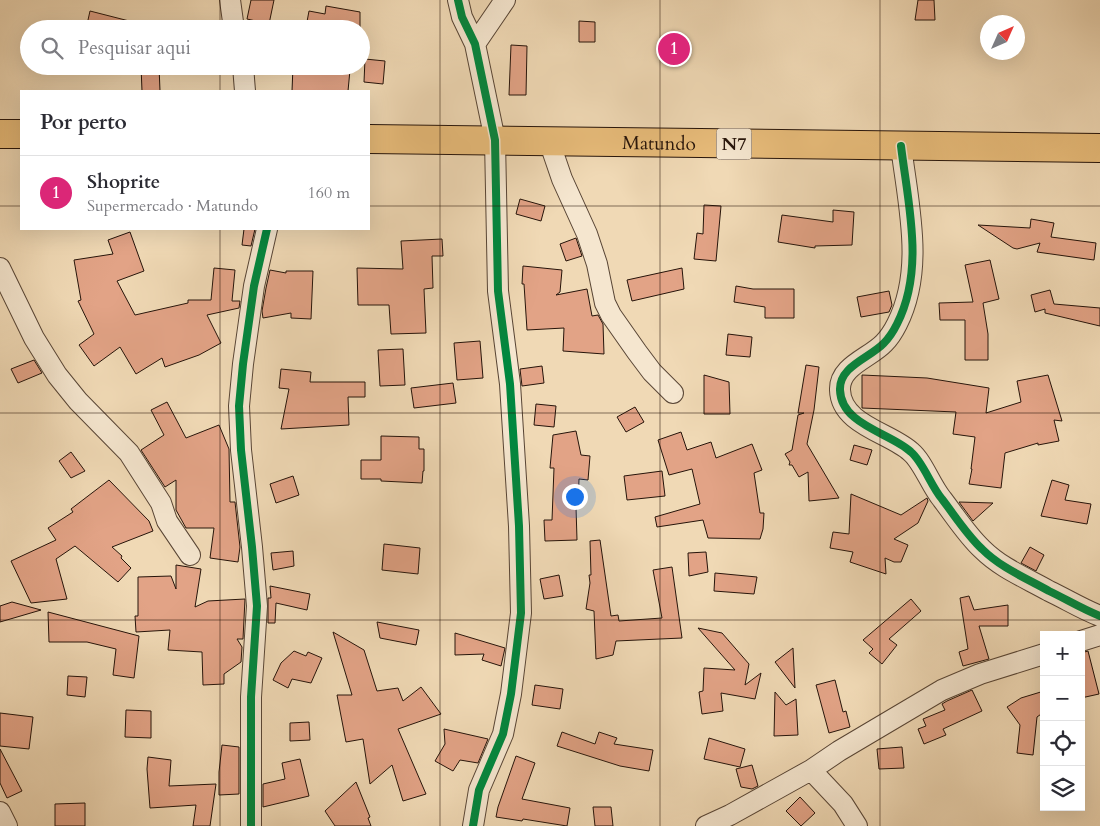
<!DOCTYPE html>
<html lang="pt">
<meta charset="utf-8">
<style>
body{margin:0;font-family:Cardo,serif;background:#f7f7f7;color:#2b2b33}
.controls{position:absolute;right:15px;bottom:15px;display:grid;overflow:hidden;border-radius:0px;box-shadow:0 5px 20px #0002}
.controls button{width:45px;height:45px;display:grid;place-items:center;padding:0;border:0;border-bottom:1px solid #e1e1e2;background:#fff;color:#2b2b33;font:25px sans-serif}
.compass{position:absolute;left:980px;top:15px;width:45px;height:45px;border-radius:50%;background:#fff;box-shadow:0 5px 20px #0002;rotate:45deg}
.you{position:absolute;left:574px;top:496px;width:18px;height:18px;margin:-12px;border:4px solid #fff;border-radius:50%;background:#1a73e8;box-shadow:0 0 0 8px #1a73e833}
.badge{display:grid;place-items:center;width:32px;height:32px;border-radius:50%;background:#db2777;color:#fff;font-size:16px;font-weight:700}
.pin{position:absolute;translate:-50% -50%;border:2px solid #fff;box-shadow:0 1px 5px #0006}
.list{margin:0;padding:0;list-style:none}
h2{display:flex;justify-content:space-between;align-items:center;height:65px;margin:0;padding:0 20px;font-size:21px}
h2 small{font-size:16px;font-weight:400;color:#7c7c81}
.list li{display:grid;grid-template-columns:32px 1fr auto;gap:15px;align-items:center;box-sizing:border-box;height:75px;padding:0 20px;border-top:1px solid #e1e1e2}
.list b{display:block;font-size:19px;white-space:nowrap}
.list p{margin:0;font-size:16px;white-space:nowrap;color:#7c7c81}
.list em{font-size:16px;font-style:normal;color:#7c7c81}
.icon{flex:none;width:28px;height:28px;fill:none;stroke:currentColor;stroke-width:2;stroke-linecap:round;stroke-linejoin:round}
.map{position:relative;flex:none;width:1100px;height:826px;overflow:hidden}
.search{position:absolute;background:#fff;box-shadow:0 5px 20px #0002;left:20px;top:20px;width:350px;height:55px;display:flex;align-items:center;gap:12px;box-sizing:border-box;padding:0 18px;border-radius:28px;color:#7c7c81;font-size:19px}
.panel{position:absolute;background:#fff;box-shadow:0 5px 20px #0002;left:20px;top:90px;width:350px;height:140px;border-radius:0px}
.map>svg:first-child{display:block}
</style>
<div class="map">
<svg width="1100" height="826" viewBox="0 0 1100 826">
<rect width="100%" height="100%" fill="#f0d9b5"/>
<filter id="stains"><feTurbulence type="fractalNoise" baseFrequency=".004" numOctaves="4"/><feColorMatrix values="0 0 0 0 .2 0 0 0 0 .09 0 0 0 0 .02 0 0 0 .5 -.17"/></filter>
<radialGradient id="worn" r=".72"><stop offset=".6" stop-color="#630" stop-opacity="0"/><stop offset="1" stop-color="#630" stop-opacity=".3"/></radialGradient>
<path fill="#e2a386" stroke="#26140a" d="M 251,0 L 274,0 L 269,24 L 247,19 Z
M 918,0 L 934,0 L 935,20 L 915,20 Z
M 326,6 L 360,12 L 360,29 L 316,29 L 306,27 L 309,11 L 325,14 Z
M 90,11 L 137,23 L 136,29 L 86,29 Z
M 579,21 L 595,22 L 595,42 L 579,42 Z
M 511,45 L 527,46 L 526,95 L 509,95 Z
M 365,59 L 385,61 L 383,84 L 364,82 Z
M 141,66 L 159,66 L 160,91 L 142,91 Z
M 293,66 L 350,70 L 348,91 L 292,91 Z
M 520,199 L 545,206 L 541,221 L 516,214 Z
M 704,205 L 721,206 L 716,261 L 694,259 L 697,233 L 703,234 Z
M 833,210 L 854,212 L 852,245 L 815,246 L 815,248 L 778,242 L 782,215 L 833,222 Z
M 1031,219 L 1054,223 L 1051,237 L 1096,243 L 1094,260 L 1037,252 L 1040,243 L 1017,249 L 1013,248 L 978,225 L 1030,228 Z
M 244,229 L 255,229 L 251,246 L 242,245 Z
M 130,232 L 144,271 L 117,281 L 135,315 L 188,303 L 188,300 L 211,300 L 214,268 L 235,270 L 232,301 L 240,301 L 239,308 L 207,315 L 221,343 L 199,355 L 165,367 L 162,358 L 136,374 L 120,347 L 94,366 L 79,345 L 94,334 L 78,301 L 81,300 L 74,260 L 113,254 L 108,240 Z
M 576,238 L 582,256 L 566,261 L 560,244 Z
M 442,239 L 443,256 L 432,256 L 433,288 L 424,289 L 426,333 L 391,334 L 389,305 L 358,305 L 357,268 L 403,269 L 401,241 Z
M 990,260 L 999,299 L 983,303 L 988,334 L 988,360 L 965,360 L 965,320 L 940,320 L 939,303 L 973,302 L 965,265 Z
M 523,266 L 562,270 L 560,292 L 556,295 L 587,289 L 592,316 L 598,315 L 603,324 L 604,354 L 563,351 L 564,328 L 527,330 L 524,284 L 522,284 Z
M 682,268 L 684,289 L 632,301 L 627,280 Z
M 270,270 L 286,273 L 286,271 L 313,271 L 311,319 L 291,318 L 291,313 L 263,318 L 262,311 L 266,288 Z
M 736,286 L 753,289 L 794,289 L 794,318 L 765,318 L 765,307 L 734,302 Z
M 1050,290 L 1054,304 L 1100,308 L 1100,326 L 1045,313 L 1045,309 L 1035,312 L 1031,295 Z
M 889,291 L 892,305 L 889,312 L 861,317 L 857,297 Z
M 728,334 L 752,337 L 750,357 L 726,355 Z
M 480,341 L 483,378 L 457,380 L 454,343 Z
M 403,349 L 405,385 L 380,386 L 378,350 Z
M 34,360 L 42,373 L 18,383 L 11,369 Z
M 806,365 L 819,367 L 814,410 L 807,444 L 839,498 L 809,501 L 808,472 L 799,477 L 792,465 L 789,465 L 790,462 L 785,454 L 792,450 L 798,415 L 804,413 L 798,413 Z
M 542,366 L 544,383 L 522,386 L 520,369 Z
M 281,369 L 311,372 L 310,382 L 365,382 L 365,397 L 348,397 L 349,425 L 281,429 L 289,389 L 279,388 Z
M 704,375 L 729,382 L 730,414 L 704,414 Z
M 862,375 L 927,378 L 989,388 L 986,413 L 1021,402 L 1017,381 L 1048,375 L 1062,421 L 1054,420 L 1059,441 L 1038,445 L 1038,443 L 1005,453 L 1001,488 L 969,484 L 972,469 L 971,469 L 975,437 L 953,434 L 956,412 L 862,408 Z
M 453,383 L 456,403 L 414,408 L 411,388 Z
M 167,402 L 186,438 L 219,425 L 229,449 L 230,502 L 235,502 L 240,547 L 238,562 L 210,558 L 214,528 L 186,528 L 176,510 L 176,480 L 165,487 L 141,450 L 164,435 L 151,410 Z
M 536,404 L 556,406 L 554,427 L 534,425 Z
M 635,407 L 644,422 L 626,432 L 617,417 Z
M 576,431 L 581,455 L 590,456 L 588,480 L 579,479 L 578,507 L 576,507 L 577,540 L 545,541 L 544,520 L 552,520 L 554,468 L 550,468 L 553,435 Z
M 681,432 L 687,450 L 711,442 L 716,458 L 752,444 L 762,470 L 754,473 L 760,513 L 764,513 L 763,529 L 760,539 L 708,538 L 703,520 L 657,527 L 655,517 L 700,504 L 692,469 L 669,475 L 658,440 Z
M 381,436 L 419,437 L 419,449 L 424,449 L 424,471 L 423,471 L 422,483 L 381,481 L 381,479 L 361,479 L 361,460 L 381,460 Z
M 854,445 L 872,450 L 867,465 L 850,460 Z
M 71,452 L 85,471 L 71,478 L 59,461 Z
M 662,471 L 665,496 L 627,500 L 624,476 Z
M 293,476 L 299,495 L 276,503 L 270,484 Z
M 109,480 L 149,521 L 153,531 L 112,547 L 122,556 L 121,558 L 131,568 L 118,582 L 75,546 L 56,559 L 67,599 L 31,603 L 11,561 L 56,540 L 48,528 L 73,512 L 71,509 Z
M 1052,480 L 1069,485 L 1065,500 L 1091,504 L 1087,524 L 1041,516 Z
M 851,494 L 901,515 L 927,498 L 928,501 L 918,523 L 894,539 L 908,545 L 901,562 L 894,562 L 885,558 L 886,574 L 850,562 L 853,552 L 830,548 L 833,532 L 849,534 Z
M 959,502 L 993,503 L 973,521 Z
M 600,540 L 611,616 L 618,615 L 619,621 L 662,618 L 653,570 L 672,567 L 682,638 L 616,641 L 613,655 L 596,659 L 594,611 L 586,609 L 590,583 L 589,575 L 591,575 L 590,541 Z
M 384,544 L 420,548 L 418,574 L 382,570 Z
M 1030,547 L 1044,555 L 1036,571 L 1021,563 Z
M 293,551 L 294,566 L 273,570 L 271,553 Z
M 706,552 L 708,572 L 689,576 L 688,553 Z
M 176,565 L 201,569 L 195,607 L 208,601 L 245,599 L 243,639 L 237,639 L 242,647 L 241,662 L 224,674 L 224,684 L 203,685 L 202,652 L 168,650 L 170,630 L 136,632 L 135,616 L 138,616 L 138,577 L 171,576 L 176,589 Z
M 715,573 L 757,577 L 754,594 L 714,591 Z
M 559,575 L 563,596 L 544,599 L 540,579 Z
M 270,586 L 310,594 L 307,610 L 276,603 L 275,623 L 268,623 L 268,598 L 271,598 Z
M 969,596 L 974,610 L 1008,605 L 1008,626 L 979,626 L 989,659 L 963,666 L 959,652 L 968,649 L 960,598 Z
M 911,599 L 921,611 L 889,639 L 897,645 L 882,664 L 869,653 L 873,649 L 863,640 Z
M 12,602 L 41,610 L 0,622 L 0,606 Z
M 48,612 L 139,636 L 134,678 L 113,675 L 116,649 L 87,642 L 49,642 Z
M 377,622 L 419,630 L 416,645 L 380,638 Z
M 698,628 L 722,633 L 749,664 L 745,685 L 761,673 L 755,699 L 721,693 L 723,711 L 702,714 L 699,692 L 703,691 L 704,668 L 735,670 Z
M 333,632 L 364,650 L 377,691 L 398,688 L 403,701 L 421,687 L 441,714 L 398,729 L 426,794 L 403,801 L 392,765 L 370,784 L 363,739 L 346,742 L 337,695 L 352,695 Z
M 455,633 L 505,648 L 501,666 L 482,660 L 484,654 L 455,655 Z
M 793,648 L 795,688 L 775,662 Z
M 294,651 L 306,656 L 308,652 L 322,658 L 311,683 L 292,679 L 288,688 L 273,680 L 281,663 Z
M 1088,651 L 1099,694 L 1081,698 L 1081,653 Z
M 68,676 L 87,677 L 85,697 L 67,695 Z
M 835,680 L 843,712 L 846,711 L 850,727 L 829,733 L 816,685 Z
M 535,685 L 563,689 L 560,709 L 532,705 Z
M 972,690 L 982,711 L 943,729 L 946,735 L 924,744 L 918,729 L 926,726 L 923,719 L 945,710 L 942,704 L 947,701 Z
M 1044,691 L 1044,712 L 1037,717 L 1033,755 L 1017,753 L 1020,725 L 1007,707 L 1021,698 Z
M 775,692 L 786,705 L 796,699 L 798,735 L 774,736 Z
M 126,710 L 151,711 L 151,738 L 125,737 Z
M 0,713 L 33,717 L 29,749 L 0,746 Z
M 309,722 L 310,740 L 290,741 L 290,723 Z
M 444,729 L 488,739 L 478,763 L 460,760 L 453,771 L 435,761 L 445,744 Z
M 562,732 L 595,744 L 599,732 L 617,738 L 614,744 L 653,750 L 649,771 L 620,766 L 557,746 Z
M 709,738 L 745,749 L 740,767 L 704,759 Z
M 222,745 L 239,747 L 239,794 L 219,795 L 219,772 Z
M 902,747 L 904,768 L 879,769 L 877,749 Z
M 0,749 L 22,791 L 7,798 L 0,783 Z
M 516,756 L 535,763 L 522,799 L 570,808 L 567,826 L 523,819 L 522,821 L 496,817 L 498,807 Z
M 148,757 L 171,760 L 169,786 L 216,784 L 210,826 L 193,826 L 196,805 L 150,808 L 147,769 Z
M 300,759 L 309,796 L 263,807 L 263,784 L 285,779 L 282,763 Z
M 752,765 L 758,786 L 752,789 L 741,787 L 736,769 Z
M 356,782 L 370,817 L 368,818 L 371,826 L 335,826 L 325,811 Z
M 800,797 L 815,813 L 801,826 L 786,811 Z
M 85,803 L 85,826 L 55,826 L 55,804 Z
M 593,807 L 611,807 L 613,826 L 595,826 Z"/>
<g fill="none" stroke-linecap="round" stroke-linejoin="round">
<g stroke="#584535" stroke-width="22">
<path id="minor" d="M 230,0 L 234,29
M 458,0 L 462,17 L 475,44 L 495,140 L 498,291 L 510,384 L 519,526 L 521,613 L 511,694 L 503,734 L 479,790 L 473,826
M 475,44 L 505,0
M 243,66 L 245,91
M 549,141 L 562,179 L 587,234 L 597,264 L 605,303 L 611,315 L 637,352 L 652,372 L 673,393
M 901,146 C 908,204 925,269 897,324 C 894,330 889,338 884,343 C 870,358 839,366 840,390 C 841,425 891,433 911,452 C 923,462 931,486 942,499 C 955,516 967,535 982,549 C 1001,568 1026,578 1049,591 C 1066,599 1082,609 1100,616
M 0,268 L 34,338 L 57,375 L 78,401 L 129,453 L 161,503 L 167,521 L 190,555
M 1081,641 L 1100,635
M 811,770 L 843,804 L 857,826
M 0,812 L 7,826
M 251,826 L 251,697 L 257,606 L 252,547 L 241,450 L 239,406 L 243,364 L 254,286 L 267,229
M 706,826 L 730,815 L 811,770 L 839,751 L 942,690 L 980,674 L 1044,654"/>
</g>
<g stroke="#26140a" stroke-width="30">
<g id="primary">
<path d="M 0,134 L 21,134"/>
<path id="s1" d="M 369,139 L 1100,148"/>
</g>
</g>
<use href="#minor" stroke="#f5e6cf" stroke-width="20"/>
<use href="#primary" stroke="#e8bc7a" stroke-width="28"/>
<g stroke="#f5e6cf" stroke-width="11">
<path id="cycleway" d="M 458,0 L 462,17 L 475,44 L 495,140 L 498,291 L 510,384 L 519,526 L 521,613 L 511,694 L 503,734 L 479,790 L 473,826
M 901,146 C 908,204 925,269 897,324 C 894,330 889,338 884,343 C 870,358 839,366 840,390 C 841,425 891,433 911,452 C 923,462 931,486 942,499 C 955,516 967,535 982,549 C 1001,568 1026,578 1049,591 C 1066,599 1082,609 1100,616
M 251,826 L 251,697 L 257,606 L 252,547 L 241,450 L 239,406 L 243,364 L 254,286 L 267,229"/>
</g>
<use href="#cycleway" stroke="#00873e" stroke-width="8"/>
</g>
<path fill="none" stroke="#26140a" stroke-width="1" stroke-opacity="0.55" d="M 220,0 L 220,29M 440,0 L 440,826M 660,0 L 660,826M 880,0 L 880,826M 220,66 L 220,91M 0,206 L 21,206M 369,206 L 1100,206M 220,229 L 220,826M 0,413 L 1100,413M 0,620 L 1100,620"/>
<g text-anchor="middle" stroke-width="4.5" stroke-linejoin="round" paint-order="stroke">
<rect fill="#f5e6cf" stroke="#645345" stroke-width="1" x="716.5" y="128.5" width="35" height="31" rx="4"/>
<g font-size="18" font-weight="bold" fill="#26140a">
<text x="734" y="150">N7</text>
</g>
<g font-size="19" fill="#26140a" stroke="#f5e6cf">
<text dy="7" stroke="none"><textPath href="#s1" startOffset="290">Matundo</textPath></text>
</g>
</g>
<rect width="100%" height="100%" filter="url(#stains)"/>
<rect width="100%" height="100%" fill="url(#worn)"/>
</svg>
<div class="controls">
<button>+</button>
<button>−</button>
<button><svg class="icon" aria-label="locate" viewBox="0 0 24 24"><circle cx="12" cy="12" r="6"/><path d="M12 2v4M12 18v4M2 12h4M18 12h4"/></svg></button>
<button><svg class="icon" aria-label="layers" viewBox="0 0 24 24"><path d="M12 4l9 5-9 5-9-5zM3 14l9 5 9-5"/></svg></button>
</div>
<svg class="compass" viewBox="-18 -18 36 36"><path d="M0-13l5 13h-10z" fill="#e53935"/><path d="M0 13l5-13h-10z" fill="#7c7c81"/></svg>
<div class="you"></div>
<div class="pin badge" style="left:674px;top:49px">1</div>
<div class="search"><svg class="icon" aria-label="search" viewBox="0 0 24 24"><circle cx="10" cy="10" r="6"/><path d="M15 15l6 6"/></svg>Pesquisar aqui</div>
<section class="panel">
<h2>Por perto<small></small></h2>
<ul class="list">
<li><span class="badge">1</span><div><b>Shoprite</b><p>Supermercado · Matundo</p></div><em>160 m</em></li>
</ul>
</section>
</div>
